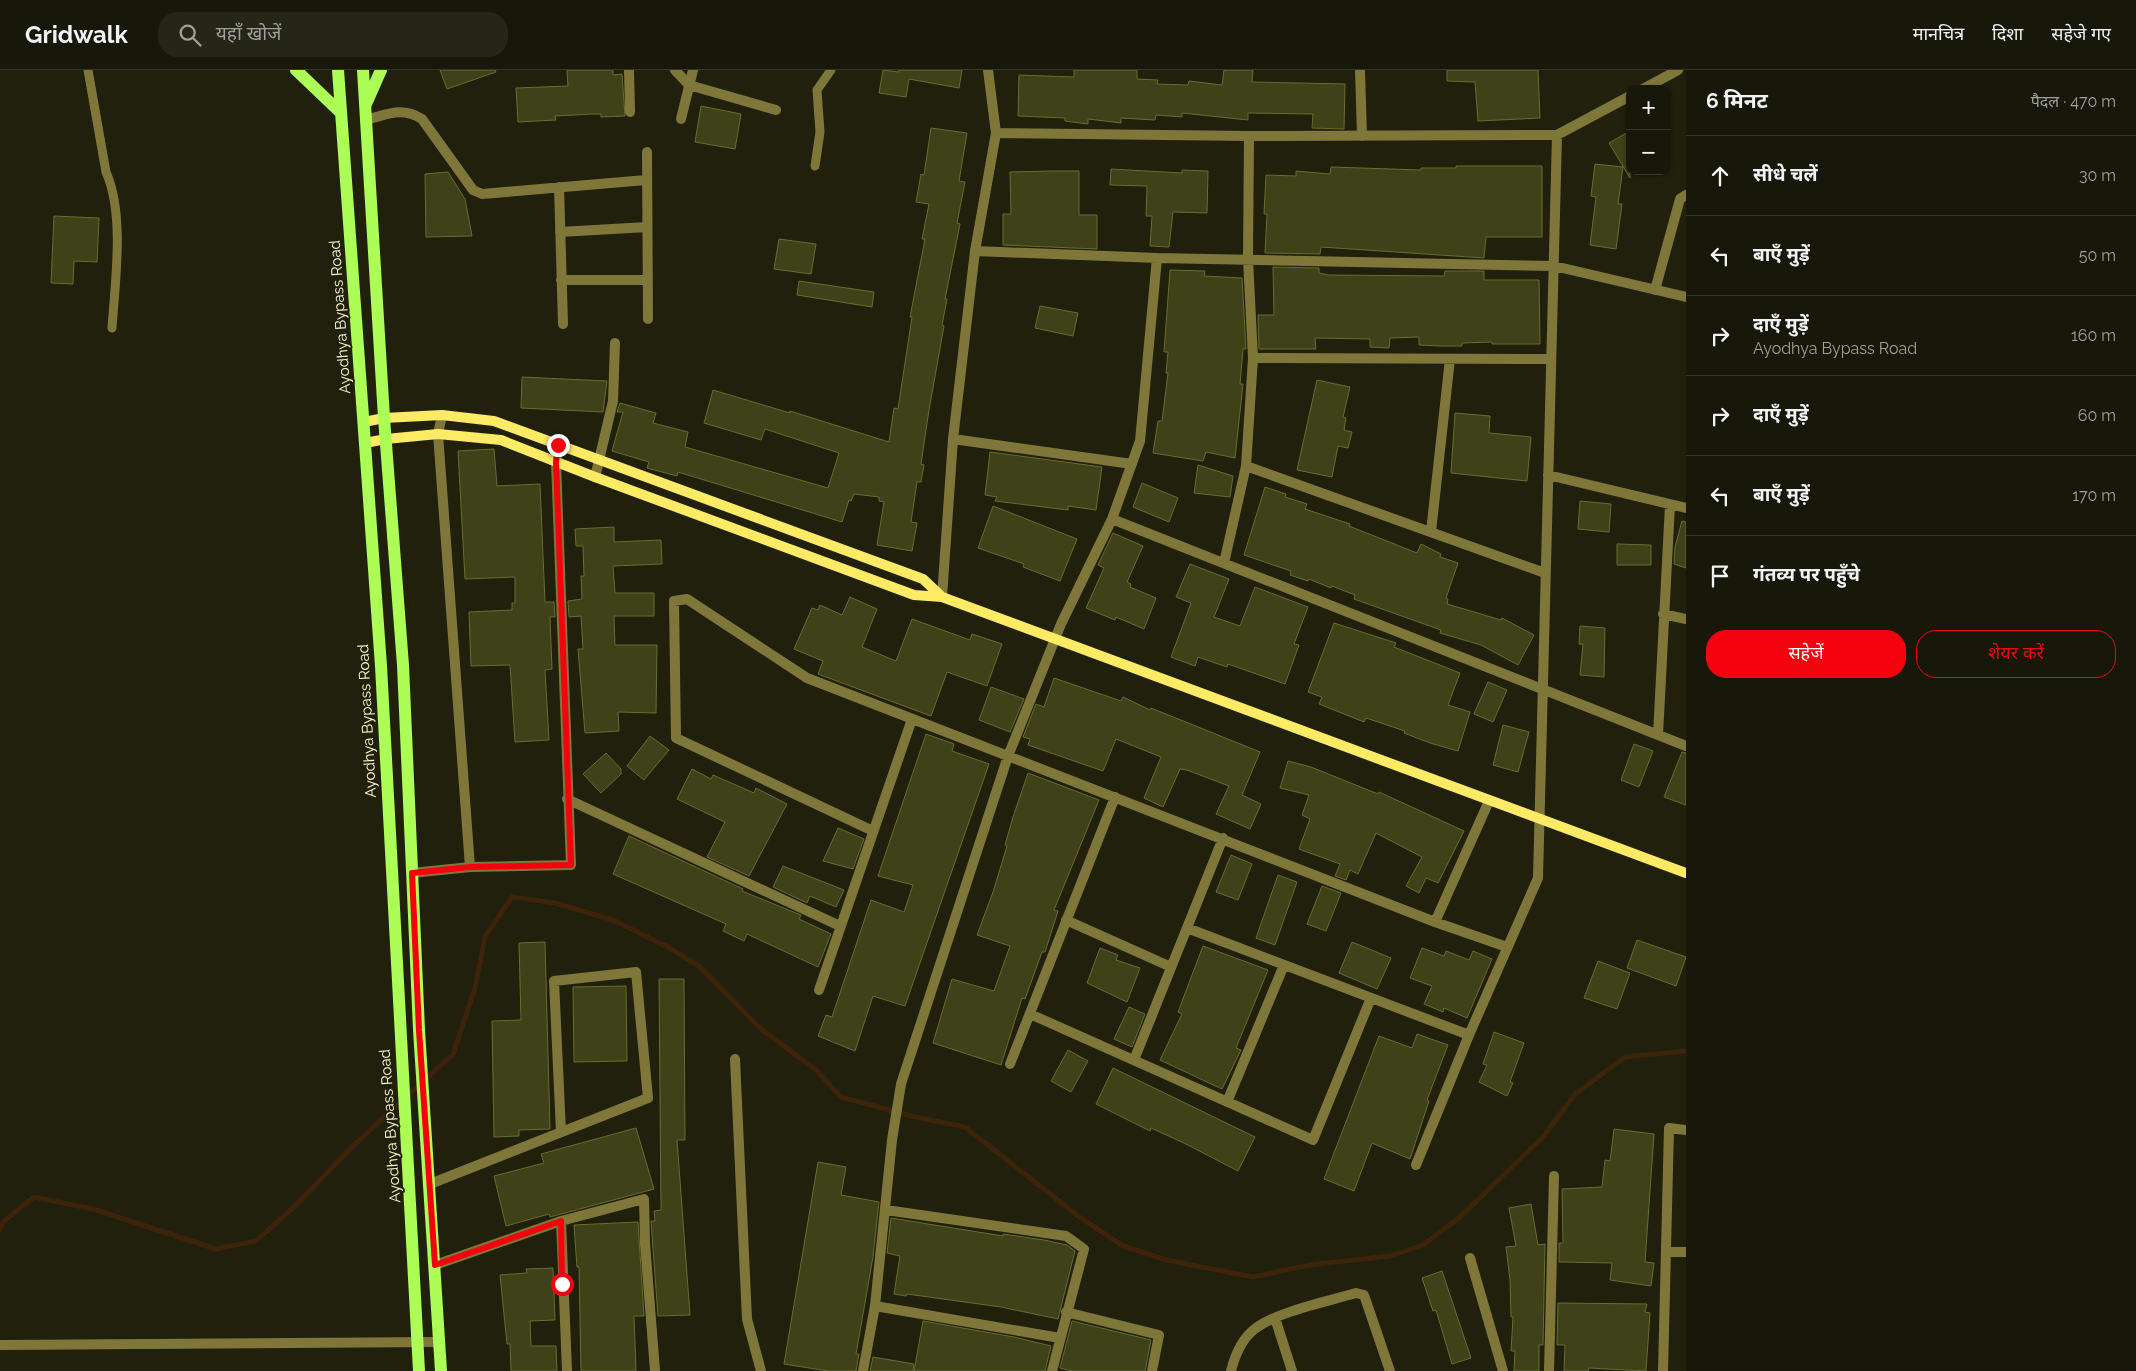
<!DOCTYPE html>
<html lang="hi">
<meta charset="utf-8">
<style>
body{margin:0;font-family:Raleway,"Noto Sans Devanagari",sans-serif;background:#252518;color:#f1f3f6}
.controls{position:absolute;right:15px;top:15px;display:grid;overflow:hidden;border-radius:10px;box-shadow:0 1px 4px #0004}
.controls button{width:45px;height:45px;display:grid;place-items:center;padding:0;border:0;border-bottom:1px solid #36372b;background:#18180a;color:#f1f3f6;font:25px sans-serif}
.stop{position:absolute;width:15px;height:15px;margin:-11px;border:4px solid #f4030e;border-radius:50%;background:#fff}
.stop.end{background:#f4030e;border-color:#fff;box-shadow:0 1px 5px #0008}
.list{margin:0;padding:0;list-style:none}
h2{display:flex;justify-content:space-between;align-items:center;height:65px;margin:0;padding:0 20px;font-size:21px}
h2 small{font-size:16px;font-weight:400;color:#9fa09c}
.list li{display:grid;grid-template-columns:32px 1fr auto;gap:15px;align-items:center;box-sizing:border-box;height:80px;padding:0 20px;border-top:1px solid #36372b}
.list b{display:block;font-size:19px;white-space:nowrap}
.list p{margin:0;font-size:16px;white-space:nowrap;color:#9fa09c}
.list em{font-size:16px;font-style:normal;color:#9fa09c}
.actions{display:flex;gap:10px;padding:15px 20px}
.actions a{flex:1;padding:11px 0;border:1px solid #f4030e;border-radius:20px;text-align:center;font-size:18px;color:#f4030e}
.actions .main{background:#f4030e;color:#fff}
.icon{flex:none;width:28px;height:28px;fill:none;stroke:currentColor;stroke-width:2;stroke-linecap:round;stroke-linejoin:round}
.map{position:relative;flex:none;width:1686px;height:1301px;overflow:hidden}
header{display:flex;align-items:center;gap:30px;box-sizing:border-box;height:70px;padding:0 25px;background:#18180a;border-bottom:1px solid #36372b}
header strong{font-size:24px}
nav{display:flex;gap:28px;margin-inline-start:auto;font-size:18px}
.search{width:350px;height:45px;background:#252518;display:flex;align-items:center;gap:12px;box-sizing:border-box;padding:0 18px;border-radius:20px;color:#9fa09c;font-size:19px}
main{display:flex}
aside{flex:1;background:#18180a}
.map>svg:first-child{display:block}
</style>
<header>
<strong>Gridwalk</strong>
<div class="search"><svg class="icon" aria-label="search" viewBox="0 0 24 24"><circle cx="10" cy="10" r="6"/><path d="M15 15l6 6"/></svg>यहाँ खोजें</div>
<nav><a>मानचित्र</a><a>दिशा</a><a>सहेजे गए</a></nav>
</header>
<main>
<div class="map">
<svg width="1686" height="1301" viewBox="0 0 1686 1301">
<rect width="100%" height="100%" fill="#20200d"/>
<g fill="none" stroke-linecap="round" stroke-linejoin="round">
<path stroke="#3d230a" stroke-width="5" d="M 0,1160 L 4,1151 L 34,1127 L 93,1139 L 216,1179 L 256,1171 L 295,1136 L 354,1075 L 453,984 L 475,918 L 485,867 L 512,827 L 555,833 L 613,850 L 666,876 L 699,896 L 760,958 L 816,1000 L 841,1027 L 915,1047 L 965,1057 L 1078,1146 L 1123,1176 L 1166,1190 L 1253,1207 L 1309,1195 L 1390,1186 L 1423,1175 L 1459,1148 L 1543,1067 L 1575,1024 L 1625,987 L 1686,981"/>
</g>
<path fill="#3f4119" stroke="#696d2c" d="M 440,0 L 495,0 L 496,2 L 447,19 Z
M 567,0 L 613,0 L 613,5 L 622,4 L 625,46 L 601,47 L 601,44 L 593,44 L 555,46 L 556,50 L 518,52 L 516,18 L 568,16 Z
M 883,0 L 899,2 L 899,0 L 962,0 L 959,18 L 909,9 L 906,27 L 879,23 Z
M 1074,0 L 1137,0 L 1137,9 L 1158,10 L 1157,14 L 1188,15 L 1189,11 L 1222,15 L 1224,0 L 1253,0 L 1252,12 L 1345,14 L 1344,59 L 1312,58 L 1313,44 L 1248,43 L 1248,50 L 1182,43 L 1182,47 L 1156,45 L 1155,50 L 1121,48 L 1121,53 L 1088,49 L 1088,54 L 1065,51 L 1065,48 L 1018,46 L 1019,5 L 1074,7 Z
M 1447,0 L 1538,0 L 1540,48 L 1478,51 L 1475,12 L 1447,11 Z
M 701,36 L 741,44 L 735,79 L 695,72 Z
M 931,58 L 967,63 L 959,111 L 965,112 L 957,153 L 960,154 L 945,229 L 947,229 L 942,255 L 944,256 L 929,340 L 921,394 L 924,395 L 921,412 L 917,412 L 911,452 L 917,453 L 912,481 L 877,475 L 884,432 L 879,431 L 879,427 L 854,424 L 851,431 L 849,430 L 842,452 L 678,402 L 677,406 L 647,398 L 649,392 L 612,381 L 623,342 L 617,342 L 620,333 L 656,343 L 653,353 L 688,362 L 685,377 L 828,418 L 839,383 L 765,359 L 761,370 L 704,353 L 713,320 L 790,343 L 790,341 L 889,372 L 894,338 L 898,339 L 912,247 L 910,247 L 925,169 L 922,169 L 929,134 L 916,132 L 921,104 L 924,105 Z
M 1630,61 L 1630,108 L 1609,73 Z
M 1595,94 L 1623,97 L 1618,134 L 1622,134 L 1616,179 L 1590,175 L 1596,127 L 1591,126 Z
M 1456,96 L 1542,96 L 1542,167 L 1486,167 L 1484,188 L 1321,177 L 1320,184 L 1265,183 L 1267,144 L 1264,144 L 1266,105 L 1296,106 L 1296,101 L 1330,104 L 1331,97 L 1421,100 L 1421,98 L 1456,98 Z
M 1111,99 L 1182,103 L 1182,100 L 1208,101 L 1207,143 L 1173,142 L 1169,177 L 1150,176 L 1152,146 L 1146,146 L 1147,116 L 1110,115 Z
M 1051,101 L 1079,101 L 1079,145 L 1097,145 L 1097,179 L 1003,175 L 1003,144 L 1011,144 L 1010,102 Z
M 448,102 L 465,129 L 472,166 L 426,167 L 425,104 Z
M 54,146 L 99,148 L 97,192 L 74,191 L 73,214 L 51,213 Z
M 779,169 L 816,174 L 811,204 L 774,199 Z
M 1273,197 L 1319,198 L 1319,203 L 1328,205 L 1444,206 L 1445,201 L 1484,201 L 1484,210 L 1539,210 L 1540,274 L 1492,274 L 1492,272 L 1462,273 L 1462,276 L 1441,276 L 1419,275 L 1419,267 L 1390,268 L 1389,278 L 1370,277 L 1370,269 L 1315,268 L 1316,279 L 1259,279 L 1258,245 L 1274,245 Z
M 1170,200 L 1205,201 L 1204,206 L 1242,208 L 1246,279 L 1243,279 L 1240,314 L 1243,314 L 1235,388 L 1206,382 L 1203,391 L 1153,383 L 1158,351 L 1162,351 L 1168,303 L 1166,303 L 1168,282 L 1164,282 Z
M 799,211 L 874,222 L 872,237 L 797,225 Z
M 1040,236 L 1078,243 L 1073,266 L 1035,258 Z
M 522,307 L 607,311 L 603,342 L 521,338 Z
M 1317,310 L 1350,317 L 1343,347 L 1346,348 L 1344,360 L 1352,362 L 1348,378 L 1338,376 L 1332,407 L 1297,400 Z
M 1455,343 L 1490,346 L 1489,363 L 1531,367 L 1527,411 L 1451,403 Z
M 494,379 L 497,416 L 540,414 L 545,532 L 554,532 L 555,547 L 550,547 L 552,599 L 545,600 L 549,670 L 515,672 L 510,595 L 471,596 L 469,542 L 512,540 L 512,533 L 515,533 L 515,507 L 465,509 L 458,381 Z
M 990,382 L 1102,397 L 1096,440 L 1068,436 L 1068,440 L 995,431 L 997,427 L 985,425 Z
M 1198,395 L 1233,406 L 1230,427 L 1194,423 Z
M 1142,413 L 1178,428 L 1169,452 L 1133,437 Z
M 1265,417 L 1286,424 L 1285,427 L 1307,434 L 1305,439 L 1350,454 L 1349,456 L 1417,483 L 1421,474 L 1441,484 L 1440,487 L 1458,493 L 1446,528 L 1448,529 L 1447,534 L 1501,550 L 1502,548 L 1534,565 L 1518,595 L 1481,575 L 1440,563 L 1441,560 L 1354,529 L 1355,525 L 1332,516 L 1331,518 L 1309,509 L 1308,511 L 1290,505 L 1291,501 L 1244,485 Z
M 1580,431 L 1611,434 L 1609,462 L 1578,459 Z
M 993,436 L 1077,469 L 1060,511 L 1023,497 L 1024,494 L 978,478 Z
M 1682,451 L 1686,452 L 1686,498 L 1674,494 L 1675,477 Z
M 614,457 L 614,472 L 661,470 L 662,494 L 613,496 L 615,523 L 654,523 L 654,546 L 614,546 L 615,575 L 657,575 L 656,643 L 618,642 L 619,661 L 585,663 L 578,579 L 583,579 L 581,546 L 569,547 L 568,531 L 582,529 L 581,506 L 584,506 L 583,476 L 576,476 L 575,459 Z
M 1113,463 L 1143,476 L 1127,512 L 1131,514 L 1130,517 L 1156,528 L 1144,559 L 1116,547 L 1115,550 L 1086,538 L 1104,498 L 1098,495 Z
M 1617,474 L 1651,475 L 1651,495 L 1617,495 Z
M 1190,494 L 1229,509 L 1214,547 L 1240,556 L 1255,517 L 1308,537 L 1294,574 L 1299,575 L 1285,614 L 1228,594 L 1227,597 L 1198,587 L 1195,596 L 1171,587 L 1191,533 L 1176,527 Z
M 850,527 L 877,539 L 862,577 L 896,591 L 912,549 L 970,570 L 972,564 L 1002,574 L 987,616 L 947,602 L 931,646 L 818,604 L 823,591 L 794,579 L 812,538 L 818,540 L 820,535 L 842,545 Z
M 1334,553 L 1396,573 L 1394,577 L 1460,603 L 1448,635 L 1470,642 L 1458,681 L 1430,673 L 1404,663 L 1405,661 L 1366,648 L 1364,652 L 1319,634 L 1322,627 L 1308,622 Z
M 1580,556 L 1605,558 L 1604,607 L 1580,605 L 1583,574 L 1579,574 Z
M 1054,608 L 1121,631 L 1123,627 L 1150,640 L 1151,638 L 1260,682 L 1242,725 L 1261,734 L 1250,759 L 1216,744 L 1229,716 L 1187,700 L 1180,699 L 1163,737 L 1144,728 L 1161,687 L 1116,669 L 1103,701 L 1028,675 L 1030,669 L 1023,667 L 1036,634 L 1044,637 Z
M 1488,612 L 1507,620 L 1493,652 L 1474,644 Z
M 991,617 L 1024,629 L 1010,662 L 979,650 Z
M 1503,655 L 1529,662 L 1518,702 L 1493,695 Z
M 926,664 L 954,674 L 952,681 L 989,694 L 905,936 L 873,926 L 855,981 L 818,966 L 826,945 L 832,947 L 871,830 L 904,842 L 913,815 L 878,806 Z
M 650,666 L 669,680 L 644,710 L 627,696 Z
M 1634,674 L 1653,681 L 1639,717 L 1621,710 Z
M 1682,682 L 1686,683 L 1686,735 L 1664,727 Z
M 606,683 L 621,699 L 621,704 L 601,723 L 583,704 Z
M 1288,691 L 1311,697 L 1378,724 L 1379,722 L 1464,761 L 1438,813 L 1426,808 L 1419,823 L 1406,816 L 1422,787 L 1376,763 L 1358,804 L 1350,800 L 1346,810 L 1335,806 L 1340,794 L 1299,779 L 1310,749 L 1302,745 L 1309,725 L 1280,718 Z
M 692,699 L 711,709 L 713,705 L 754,723 L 756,718 L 787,734 L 749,806 L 707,787 L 725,752 L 677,729 Z
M 1028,703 L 1099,730 L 1054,840 L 1058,841 L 1045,882 L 1042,882 L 1025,929 L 1022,928 L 1001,995 L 933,973 L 952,909 L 994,921 L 1010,876 L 977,865 L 993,822 L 1007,776 L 1005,775 L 1013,747 Z
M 838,758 L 864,769 L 853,799 L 823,791 Z
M 629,766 L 743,819 L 742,821 L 801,845 L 799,849 L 831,864 L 818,897 L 747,864 L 744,871 L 723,861 L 726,854 L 613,804 Z
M 1231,785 L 1252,794 L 1238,830 L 1216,822 Z
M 783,796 L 844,820 L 836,837 L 810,826 L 807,833 L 773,817 Z
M 1278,805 L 1297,812 L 1275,875 L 1256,868 Z
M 1322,816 L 1341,823 L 1326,861 L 1307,854 Z
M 1637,870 L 1686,887 L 1676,916 L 1627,898 Z
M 545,872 L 550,1059 L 519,1060 L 519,1066 L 494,1067 L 492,951 L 521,950 L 519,873 Z
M 1352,872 L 1391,888 L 1377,919 L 1339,903 Z
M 1203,876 L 1268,900 L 1236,978 L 1241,980 L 1222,1019 L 1160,990 L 1182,944 L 1178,942 Z
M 1100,878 L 1118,885 L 1116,890 L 1140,898 L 1127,932 L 1087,913 Z
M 1422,878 L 1444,886 L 1446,881 L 1469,890 L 1473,881 L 1492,889 L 1467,948 L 1444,938 L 1443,942 L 1424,934 L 1432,916 L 1410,908 Z
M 1598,891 L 1630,903 L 1617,939 L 1584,928 Z
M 659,909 L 684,909 L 685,1070 L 677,1070 L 690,1245 L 658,1246 L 651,1151 L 655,1151 L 654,1141 L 661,1140 Z
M 626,916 L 627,991 L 574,992 L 573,917 Z
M 1129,937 L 1145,944 L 1132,977 L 1114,969 Z
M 1494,962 L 1524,973 L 1510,1012 L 1513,1013 L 1507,1026 L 1479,1012 L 1487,995 L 1483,994 Z
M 1417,964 L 1448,975 L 1427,1030 L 1429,1031 L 1410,1089 L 1372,1073 L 1354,1121 L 1324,1109 L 1379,966 L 1412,978 Z
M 1068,980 L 1088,991 L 1071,1022 L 1051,1011 Z
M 1113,998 L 1255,1067 L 1238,1101 L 1184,1073 L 1151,1058 L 1150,1061 L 1096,1034 Z
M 636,1058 L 654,1119 L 550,1147 L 549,1144 L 506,1156 L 494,1106 L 544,1093 L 541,1084 Z
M 1614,1059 L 1654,1064 L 1645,1192 L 1654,1193 L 1651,1216 L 1610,1210 L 1612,1193 L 1559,1192 L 1559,1173 L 1563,1173 L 1562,1119 L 1602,1117 L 1605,1090 L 1610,1091 Z
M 818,1092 L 846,1097 L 841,1125 L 879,1132 L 873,1187 L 856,1284 L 859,1284 L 856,1301 L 828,1301 L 784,1294 Z
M 1531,1134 L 1538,1175 L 1545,1174 L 1543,1275 L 1539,1275 L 1539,1301 L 1514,1301 L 1515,1281 L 1511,1281 L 1513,1247 L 1511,1247 L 1510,1210 L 1506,1177 L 1516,1176 L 1509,1138 Z
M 891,1148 L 1003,1166 L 1003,1164 L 1044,1170 L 1067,1175 L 1075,1181 L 1058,1249 L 1001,1237 L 907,1224 L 906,1226 L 894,1224 L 900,1186 L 887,1183 Z
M 638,1152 L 644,1246 L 634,1246 L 636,1301 L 581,1301 L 579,1197 L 577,1197 L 574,1155 Z
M 553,1198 L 555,1250 L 530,1251 L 531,1276 L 556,1276 L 557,1301 L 511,1301 L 510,1274 L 507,1274 L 500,1205 L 527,1203 L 526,1199 Z
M 1442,1201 L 1471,1288 L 1452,1294 L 1436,1240 L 1433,1241 L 1422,1208 Z
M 1558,1233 L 1647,1234 L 1645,1242 L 1650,1243 L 1646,1301 L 1589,1298 L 1588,1301 L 1564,1301 L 1565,1275 L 1557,1275 Z
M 923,1251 L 1014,1267 L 1051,1276 L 1045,1301 L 914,1301 Z
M 1072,1251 L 1151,1270 L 1145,1301 L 1072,1301 L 1060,1298 Z
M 873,1287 L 914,1294 L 913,1301 L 870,1301 Z"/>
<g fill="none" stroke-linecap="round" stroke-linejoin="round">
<path stroke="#7f7739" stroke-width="9" d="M 88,0 L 106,102 C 125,145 115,212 112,258
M 815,96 L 820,62 L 817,20 L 831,0"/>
<path stroke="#7f7739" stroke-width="10" d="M 629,0 L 630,42
M 675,0 L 689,15 L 776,40
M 1360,0 L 1362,66
M 1643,19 L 1678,0
M 681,49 L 693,0
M 365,50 C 387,45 401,36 422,49 L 473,120 L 482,124 L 646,110
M 996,63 L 1249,66 L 1557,65 L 1630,26
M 647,82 L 648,249
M 559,117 L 563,254
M 560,162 L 647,157
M 975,181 L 1157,188 L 1554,196 L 1686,227
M 561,210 L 647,210
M 1655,220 L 1680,129 L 1686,125
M 1253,288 L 1551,289
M 442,345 L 438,364 L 470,797
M 953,369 L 1132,394
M 1246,396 L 1545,503
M 1548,405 L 1686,438
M 595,407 L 613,331 L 615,273
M 1112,449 L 1686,676
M 1431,462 L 1450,289
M 1224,493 L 1246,396 L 1253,288 L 1248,189 L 1249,66
M 942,527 L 953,369 L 975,181 L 996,63 L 988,0
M 1663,544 L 1686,549
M 1658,665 L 1670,435
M 567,729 L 840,856
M 873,761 L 676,668 L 674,531 L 687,529 L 807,608 L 1435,852 L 1507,877
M 412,803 L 470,797 L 571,795 L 556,392 L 559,375
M 1066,850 L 1171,897
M 1435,852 L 1489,731
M 1187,858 L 1469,965
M 819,920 L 912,649
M 1030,944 L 1313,1070 L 1371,928
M 735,989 L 747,1249 L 761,1301
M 1134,990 L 1223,768
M 1010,994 L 1115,727
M 1227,1032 L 1284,895
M 1416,1095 L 1469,965 L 1538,808 L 1557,65
M 430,1114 L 648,1028 L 636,902 L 554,911 L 561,1062
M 886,1140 L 1066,1166 L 1084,1179 L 1052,1301
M 561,1151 L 567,1301
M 1666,1182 L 1686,1182
M 1470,1188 L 1503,1301
M 435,1195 L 561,1151 L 644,1129 L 645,1173 L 655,1301
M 875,1236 L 1060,1268
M 1066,1242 L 1159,1265 L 1152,1301
M 1275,1248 L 1292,1301
M 0,1275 L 439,1272
M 863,1301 L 875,1236 L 892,1070 L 901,1014 L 1008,686 L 1061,554 L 1112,449 L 1140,371 L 1157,188
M 1231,1301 C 1235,1285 1242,1268 1256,1258 C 1277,1242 1329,1231 1356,1223 L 1364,1225 L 1390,1301
M 1549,1301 L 1554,1106
M 1663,1301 L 1669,1058 L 1686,1060"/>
<path stroke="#fdeb65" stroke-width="10" d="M 364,352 L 384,348 L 442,345 L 494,351 L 923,509 L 942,527
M 365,373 L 386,369 L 438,364 L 501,370 L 595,407 L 914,525 L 942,527 L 1686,803"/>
<path stroke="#acfd55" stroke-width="12" d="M 296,0 L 341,43
M 338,0 L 381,596 L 419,1301
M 363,0 L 384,348 L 403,595 L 419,960 L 441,1301
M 366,34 L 381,0"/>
</g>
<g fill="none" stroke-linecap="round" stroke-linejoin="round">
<path stroke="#f4030e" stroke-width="6" d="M 558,375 L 556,392 L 571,795 L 470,797 L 412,803 L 419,960 L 435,1195 L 561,1151 L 562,1214"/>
</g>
<g text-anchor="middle" stroke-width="4" stroke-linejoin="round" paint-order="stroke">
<g font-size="15" fill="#fefdcd" stroke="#20200d">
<text transform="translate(340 247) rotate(-94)" y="5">Ayodhya Bypass Road</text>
<text transform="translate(367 651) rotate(-93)" y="5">Ayodhya Bypass Road</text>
<text transform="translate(390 1056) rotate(-94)" y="5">Ayodhya Bypass Road</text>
</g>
</g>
</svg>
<div class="controls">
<button>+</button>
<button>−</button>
</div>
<div class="stop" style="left:562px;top:1214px"></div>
<div class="stop end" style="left:558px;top:375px"></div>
</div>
<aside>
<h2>6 मिनट<small>पैदल · 470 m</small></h2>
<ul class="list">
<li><svg class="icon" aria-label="ahead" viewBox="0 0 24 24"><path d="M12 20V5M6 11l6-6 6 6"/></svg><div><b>सीधे चलें</b></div><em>30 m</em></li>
<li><svg class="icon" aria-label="left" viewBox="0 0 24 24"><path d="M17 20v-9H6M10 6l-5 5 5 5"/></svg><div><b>बाएँ मुड़ें</b></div><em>50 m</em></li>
<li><svg class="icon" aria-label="right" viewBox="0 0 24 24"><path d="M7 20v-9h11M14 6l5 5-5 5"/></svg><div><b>दाएँ मुड़ें</b><p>Ayodhya Bypass Road</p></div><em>160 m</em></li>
<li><svg class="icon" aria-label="right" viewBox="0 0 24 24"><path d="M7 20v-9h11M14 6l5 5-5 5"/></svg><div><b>दाएँ मुड़ें</b></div><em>60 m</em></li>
<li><svg class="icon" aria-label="left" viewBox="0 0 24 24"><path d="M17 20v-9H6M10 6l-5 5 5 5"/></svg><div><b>बाएँ मुड़ें</b></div><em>170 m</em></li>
<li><svg class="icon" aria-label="arrive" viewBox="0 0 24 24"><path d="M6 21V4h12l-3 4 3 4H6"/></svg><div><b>गंतव्य पर पहुँचे</b></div></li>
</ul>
<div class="actions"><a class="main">सहेजें</a><a>शेयर करें</a></div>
</aside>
</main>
